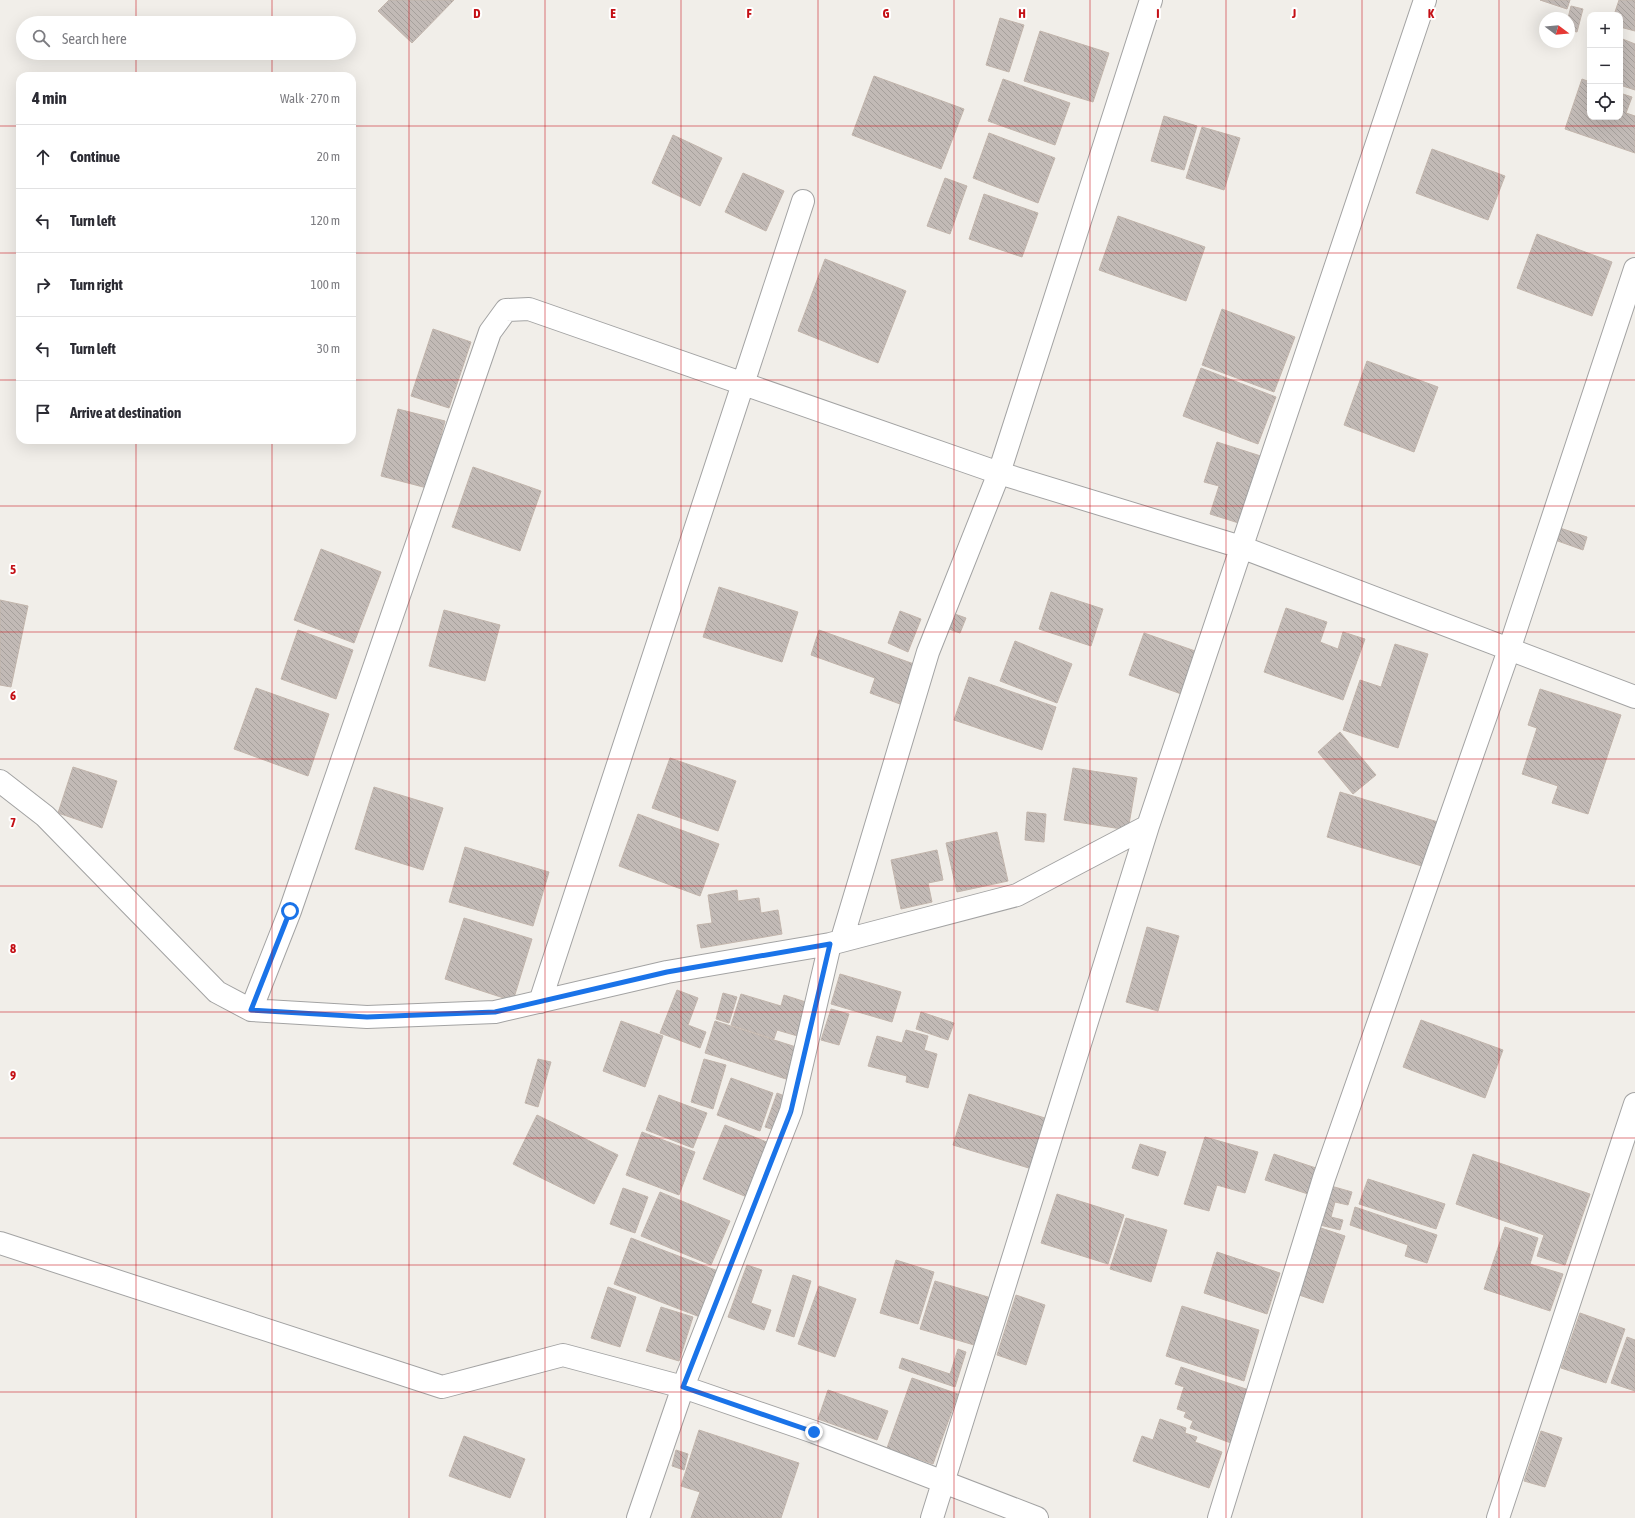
<!DOCTYPE html>
<meta charset="utf-8">
<style>
body{margin:0;font-family:"Asap Condensed",sans-serif;background:#f7f7f7;color:#2b2b33}
.controls{position:absolute;right:12px;top:12px;display:grid;overflow:hidden;border-radius:8px;box-shadow:0 4px 16px #0002}
.controls button{width:36px;height:36px;display:grid;place-items:center;padding:0;border:0;border-bottom:1px solid #e1e1e2;background:#fff;color:#2b2b33;font:20px sans-serif}
.compass{position:absolute;left:1539px;top:12px;width:36px;height:36px;border-radius:50%;background:#fff;box-shadow:0 4px 16px #0002;rotate:106deg}
.stop{position:absolute;width:12px;height:12px;margin:-9px;border:3px solid #1a73e8;border-radius:50%;background:#fff}
.stop.end{background:#1a73e8;border-color:#fff;box-shadow:0 1px 4px #0008}
.list{margin:0;padding:0;list-style:none}
h2{display:flex;justify-content:space-between;align-items:center;height:52px;margin:0;padding:0 16px;font-size:17px}
h2 small{font-size:13px;font-weight:400;color:#7c7c81}
.list li{display:grid;grid-template-columns:26px 1fr auto;gap:12px;align-items:center;box-sizing:border-box;height:64px;padding:0 16px;border-top:1px solid #e1e1e2}
.list b{display:block;font-size:15px;white-space:nowrap}
.list em{font-size:13px;font-style:normal;color:#7c7c81}
.icon{flex:none;width:22px;height:22px;fill:none;stroke:currentColor;stroke-width:2;stroke-linecap:round;stroke-linejoin:round}
.map{position:relative;flex:none;width:1635px;height:1518px;overflow:hidden}
.search{position:absolute;background:#fff;box-shadow:0 4px 16px #0002;left:16px;top:16px;width:340px;height:44px;display:flex;align-items:center;gap:10px;box-sizing:border-box;padding:0 14px;border-radius:22px;color:#7c7c81;font-size:15px}
.panel{position:absolute;background:#fff;box-shadow:0 4px 16px #0002;left:16px;top:72px;width:340px;height:372px;border-radius:12px}
.map>svg:first-child{display:block}
</style>
<div class="map">
<svg width="1635" height="1518" viewBox="0 0 1635 1518">
<defs>
<pattern id="building-back-hatch" width="6" height="6" patternUnits="userSpaceOnUse"><rect width="6" height="6" fill="#c2bab6"/><path d="M-1 5l2 2M0 0l6 6M5-1l2 2" fill="none" stroke="#a6a09c"/></pattern>
</defs>
<rect width="100%" height="100%" fill="#f1eee9"/>
<path fill="url(#building-back-hatch)" stroke="#c2b5ac" d="M 389,0 L 454,0 L 412,43 L 378,11 Z
M 1540,0 L 1570,0 L 1567,9 Z
M 1619,0 L 1635,0 L 1635,31 L 1620,27 L 1620,15 L 1614,15 Z
M 1571,6 L 1583,9 L 1577,32 L 1569,30 L 1568,18 Z
M 1000,18 L 1024,25 L 1009,72 L 986,65 Z
M 1040,31 L 1109,53 L 1093,102 L 1024,81 Z
M 1620,38 L 1635,44 L 1635,90 L 1620,85 Z
M 874,76 L 964,109 L 941,169 L 852,135 Z
M 1003,79 L 1070,103 L 1055,145 L 988,121 Z
M 1582,79 L 1590,82 L 1590,117 L 1620,117 L 1620,93 L 1632,97 L 1626,113 L 1635,116 L 1635,153 L 1565,129 Z
M 1164,116 L 1197,126 L 1184,170 L 1151,161 Z
M 1202,127 L 1240,138 L 1224,190 L 1186,178 Z
M 989,133 L 1055,158 L 1038,203 L 973,178 Z
M 673,135 L 722,158 L 700,206 L 652,183 Z
M 1432,149 L 1505,176 L 1488,220 L 1416,193 Z
M 743,173 L 784,191 L 766,231 L 725,212 Z
M 945,178 L 967,186 L 950,234 L 927,226 Z
M 984,194 L 1038,213 L 1022,257 L 969,239 Z
M 1118,216 L 1205,247 L 1186,301 L 1099,270 Z
M 1537,234 L 1612,262 L 1592,316 L 1517,288 Z
M 825,259 L 906,291 L 878,363 L 798,331 Z
M 1222,309 L 1295,337 L 1274,392 L 1202,365 Z
M 433,329 L 471,342 L 449,408 L 411,396 Z
M 1367,361 L 1438,387 L 1414,452 L 1344,425 Z
M 1201,368 L 1276,397 L 1258,444 L 1183,416 Z
M 398,409 L 445,421 L 427,488 L 381,476 Z
M 1217,442 L 1267,458 L 1245,525 L 1210,514 L 1219,486 L 1204,482 Z
M 473,467 L 541,491 L 520,551 L 452,527 Z
M 1560,528 L 1587,537 L 1583,550 L 1555,540 Z
M 321,549 L 381,572 L 354,643 L 294,620 Z
M 719,587 L 798,612 L 782,662 L 703,637 Z
M 1051,592 L 1103,609 L 1091,646 L 1039,629 Z
M 0,600 L 28,606 L 11,687 L 0,685 Z
M 1286,608 L 1327,622 L 1320,642 L 1338,649 L 1343,632 L 1365,639 L 1343,700 L 1264,672 Z
M 444,610 L 500,625 L 485,681 L 429,666 Z
M 900,611 L 921,619 L 908,652 L 888,643 Z
M 952,613 L 966,618 L 960,633 L 946,628 Z
M 298,630 L 353,650 L 336,699 L 281,679 Z
M 819,630 L 914,664 L 900,704 L 870,693 L 875,678 L 811,655 Z
M 1144,633 L 1198,652 L 1184,695 L 1129,675 Z
M 1015,641 L 1072,664 L 1057,703 L 1000,681 Z
M 1395,644 L 1428,654 L 1398,748 L 1343,730 L 1360,680 L 1381,687 Z
M 969,677 L 1056,707 L 1042,750 L 954,720 Z
M 256,688 L 329,714 L 308,776 L 234,749 Z
M 1540,689 L 1621,715 L 1588,814 L 1552,803 L 1558,786 L 1522,774 L 1537,728 L 1528,725 Z
M 1340,732 L 1376,775 L 1353,794 L 1318,752 Z
M 670,758 L 736,781 L 718,831 L 652,808 Z
M 73,767 L 117,781 L 102,828 L 58,813 Z
M 1073,768 L 1137,778 L 1128,830 L 1064,820 Z
M 374,787 L 443,808 L 423,870 L 355,849 Z
M 1340,792 L 1438,822 L 1425,867 L 1327,837 Z
M 1027,812 L 1046,814 L 1044,842 L 1025,840 Z
M 638,814 L 719,844 L 700,896 L 619,866 Z
M 997,832 L 1008,881 L 957,892 L 946,843 Z
M 465,847 L 549,872 L 533,926 L 449,902 Z
M 937,850 L 943,880 L 928,883 L 932,902 L 901,909 L 891,860 Z
M 737,890 L 738,901 L 759,898 L 761,913 L 778,910 L 782,934 L 701,948 L 697,925 L 712,923 L 708,895 Z
M 464,918 L 532,939 L 513,1001 L 445,979 Z
M 1147,927 L 1179,936 L 1158,1011 L 1126,1002 Z
M 840,974 L 901,992 L 892,1022 L 831,1004 Z
M 677,990 L 698,998 L 688,1025 L 706,1032 L 700,1048 L 660,1033 Z
M 723,993 L 737,997 L 729,1023 L 716,1019 Z
M 741,994 L 781,1006 L 784,995 L 812,1004 L 801,1037 L 777,1030 L 774,1039 L 731,1025 Z
M 831,1009 L 849,1014 L 839,1045 L 821,1040 Z
M 921,1012 L 954,1023 L 948,1040 L 916,1029 Z
M 1421,1020 L 1503,1050 L 1485,1098 L 1403,1067 Z
M 621,1021 L 663,1036 L 645,1087 L 603,1071 Z
M 715,1021 L 796,1047 L 786,1079 L 705,1053 Z
M 906,1030 L 928,1036 L 924,1050 L 937,1054 L 928,1088 L 906,1082 L 907,1076 L 868,1066 L 877,1036 L 902,1043 Z
M 538,1059 L 551,1062 L 538,1107 L 525,1103 Z
M 704,1059 L 726,1065 L 713,1109 L 691,1102 Z
M 731,1078 L 773,1093 L 760,1131 L 717,1115 Z
M 777,1093 L 787,1097 L 774,1130 L 765,1127 Z
M 969,1094 L 1048,1119 L 1032,1169 L 953,1145 Z
M 659,1095 L 707,1113 L 693,1148 L 646,1130 Z
M 537,1115 L 618,1155 L 594,1204 L 513,1164 Z
M 725,1125 L 769,1143 L 747,1197 L 703,1179 Z
M 642,1132 L 695,1152 L 679,1195 L 626,1175 Z
M 1205,1137 L 1258,1152 L 1245,1193 L 1217,1185 L 1209,1211 L 1184,1204 Z
M 1140,1144 L 1166,1152 L 1158,1176 L 1132,1168 Z
M 1274,1154 L 1316,1168 L 1308,1194 L 1265,1180 Z
M 1473,1154 L 1590,1194 L 1565,1265 L 1537,1256 L 1544,1235 L 1456,1204 Z
M 1368,1179 L 1445,1204 L 1436,1229 L 1359,1204 Z
M 1331,1186 L 1352,1192 L 1348,1205 L 1335,1202 L 1331,1217 L 1343,1220 L 1340,1230 L 1320,1225 Z
M 623,1188 L 648,1197 L 635,1233 L 610,1224 Z
M 660,1192 L 730,1221 L 711,1265 L 641,1236 Z
M 1057,1194 L 1124,1215 L 1108,1264 L 1041,1243 Z
M 1355,1207 L 1437,1235 L 1427,1263 L 1405,1256 L 1408,1245 L 1350,1225 Z
M 1126,1218 L 1167,1230 L 1151,1282 L 1110,1269 Z
M 1505,1227 L 1538,1238 L 1530,1264 L 1563,1274 L 1550,1311 L 1484,1289 Z
M 1321,1228 L 1345,1236 L 1323,1303 L 1299,1295 Z
M 631,1238 L 718,1271 L 700,1317 L 614,1284 Z
M 1217,1252 L 1280,1273 L 1267,1314 L 1204,1293 Z
M 896,1260 L 934,1272 L 918,1324 L 880,1313 Z
M 747,1265 L 762,1270 L 751,1303 L 771,1310 L 764,1330 L 728,1317 Z
M 793,1275 L 811,1281 L 794,1337 L 776,1331 Z
M 935,1281 L 988,1297 L 974,1345 L 920,1329 Z
M 819,1286 L 856,1299 L 835,1357 L 798,1344 Z
M 608,1287 L 636,1297 L 620,1347 L 591,1338 Z
M 1016,1295 L 1045,1305 L 1026,1365 L 997,1355 Z
M 1182,1306 L 1259,1330 L 1244,1381 L 1166,1356 Z
M 661,1307 L 693,1317 L 679,1361 L 646,1351 Z
M 1580,1313 L 1625,1329 L 1606,1383 L 1561,1368 Z
M 1627,1337 L 1635,1340 L 1635,1391 L 1611,1383 Z
M 958,1349 L 966,1352 L 955,1387 L 899,1368 L 902,1358 L 950,1374 Z
M 1181,1367 L 1249,1390 L 1231,1443 L 1190,1428 L 1193,1421 L 1184,1417 L 1186,1412 L 1177,1409 L 1184,1387 L 1175,1384 Z
M 912,1378 L 958,1394 L 933,1464 L 887,1448 Z
M 828,1390 L 888,1411 L 877,1440 L 818,1419 Z
M 1160,1419 L 1186,1428 L 1185,1433 L 1197,1437 L 1195,1442 L 1222,1452 L 1209,1488 L 1133,1461 L 1142,1436 L 1153,1440 Z
M 699,1430 L 799,1463 L 781,1518 L 691,1518 L 700,1492 L 681,1486 Z
M 1541,1431 L 1562,1438 L 1545,1487 L 1524,1481 Z
M 464,1436 L 525,1459 L 510,1498 L 449,1476 Z
M 676,1450 L 688,1454 L 684,1470 L 672,1466 Z"/>
<g fill="none" stroke-linecap="round" stroke-linejoin="round">
<g stroke="#a3a3a3" stroke-width="24">
<path id="minor" d="M 0,781 L 45,816 L 217,992 L 251,1010 L 367,1017 L 495,1012 L 667,972 L 830,944 L 1017,895 L 1148,826
M 842,939 L 928,652 L 999,473 L 1151,0
M 540,1002 L 803,201
M 251,1010 L 290,911 L 490,332 L 506,310 L 529,309 L 999,473 L 1241,547 L 1635,697
M 0,1243 L 442,1387 L 563,1355 L 683,1387 L 814,1432 L 1037,1518
M 638,1518 L 683,1387 L 791,1111 L 830,944
M 932,1518 L 1148,826 L 1425,0
M 1219,1518 L 1324,1178 L 1509,650 L 1635,269
M 1498,1518 L 1635,1104"/>
</g>
<use href="#minor" stroke="#fff" stroke-width="22"/>
</g>
<g fill="none" stroke-linecap="round" stroke-linejoin="round">
<path stroke="#1a73e8" stroke-width="5" d="M 290,911 L 251,1010 L 367,1017 L 495,1012 L 667,972 L 830,944 L 791,1111 L 683,1387 L 814,1432"/>
</g>
<path fill="none" stroke="#c40f15" stroke-width="1" stroke-opacity="0.55" d="M 136,0 L 136,23M 272,0 L 272,23M 409,0 L 409,1518M 545,0 L 545,1518M 681,0 L 681,1518M 818,0 L 818,1518M 954,0 L 954,1518M 1090,0 L 1090,1518M 1226,0 L 1226,1518M 1362,0 L 1362,1518M 1499,0 L 1499,1518M 136,53 L 136,76M 272,53 L 272,76M 0,126 L 20,126M 352,126 L 1635,126M 0,253 L 20,253M 352,253 L 1635,253M 0,380 L 20,380M 352,380 L 1635,380M 136,440 L 136,1518M 272,440 L 272,1518M 0,506 L 1635,506M 0,632 L 1635,632M 0,759 L 1635,759M 0,886 L 1635,886M 0,1012 L 1635,1012M 0,1138 L 1635,1138M 0,1265 L 1635,1265M 0,1392 L 1635,1392"/>
<g font-size="13" text-anchor="middle" font-weight="bold" fill="#c40f15" stroke="#fff" stroke-width="4" stroke-linejoin="round" paint-order="stroke">
<text x="477" y="18">D</text>
<text x="613" y="18">E</text>
<text x="749" y="18">F</text>
<text x="886" y="18">G</text>
<text x="1022" y="18">H</text>
<text x="1158" y="18">I</text>
<text x="1294" y="18">J</text>
<text x="1431" y="18">K</text>
<text x="13" y="574">5</text>
<text x="13" y="700">6</text>
<text x="13" y="827">7</text>
<text x="13" y="953">8</text>
<text x="13" y="1080">9</text>
</g>
</svg>
<div class="controls">
<button>+</button>
<button>−</button>
<button><svg class="icon" aria-label="locate" viewBox="0 0 24 24"><circle cx="12" cy="12" r="6"/><path d="M12 2v4M12 18v4M2 12h4M18 12h4"/></svg></button>
</div>
<svg class="compass" viewBox="-18 -18 36 36"><path d="M0-13l5 13h-10z" fill="#e53935"/><path d="M0 13l5-13h-10z" fill="#7c7c81"/></svg>
<div class="stop" style="left:290px;top:911px"></div>
<div class="stop end" style="left:814px;top:1432px"></div>
<div class="search"><svg class="icon" aria-label="search" viewBox="0 0 24 24"><circle cx="10" cy="10" r="6"/><path d="M15 15l6 6"/></svg>Search here</div>
<section class="panel">
<h2>4 min<small>Walk · 270 m</small></h2>
<ul class="list">
<li><svg class="icon" aria-label="ahead" viewBox="0 0 24 24"><path d="M12 20V5M6 11l6-6 6 6"/></svg><div><b>Continue</b></div><em>20 m</em></li>
<li><svg class="icon" aria-label="left" viewBox="0 0 24 24"><path d="M17 20v-9H6M10 6l-5 5 5 5"/></svg><div><b>Turn left</b></div><em>120 m</em></li>
<li><svg class="icon" aria-label="right" viewBox="0 0 24 24"><path d="M7 20v-9h11M14 6l5 5-5 5"/></svg><div><b>Turn right</b></div><em>100 m</em></li>
<li><svg class="icon" aria-label="left" viewBox="0 0 24 24"><path d="M17 20v-9H6M10 6l-5 5 5 5"/></svg><div><b>Turn left</b></div><em>30 m</em></li>
<li><svg class="icon" aria-label="arrive" viewBox="0 0 24 24"><path d="M6 21V4h12l-3 4 3 4H6"/></svg><div><b>Arrive at destination</b></div></li>
</ul>
</section>
</div>
